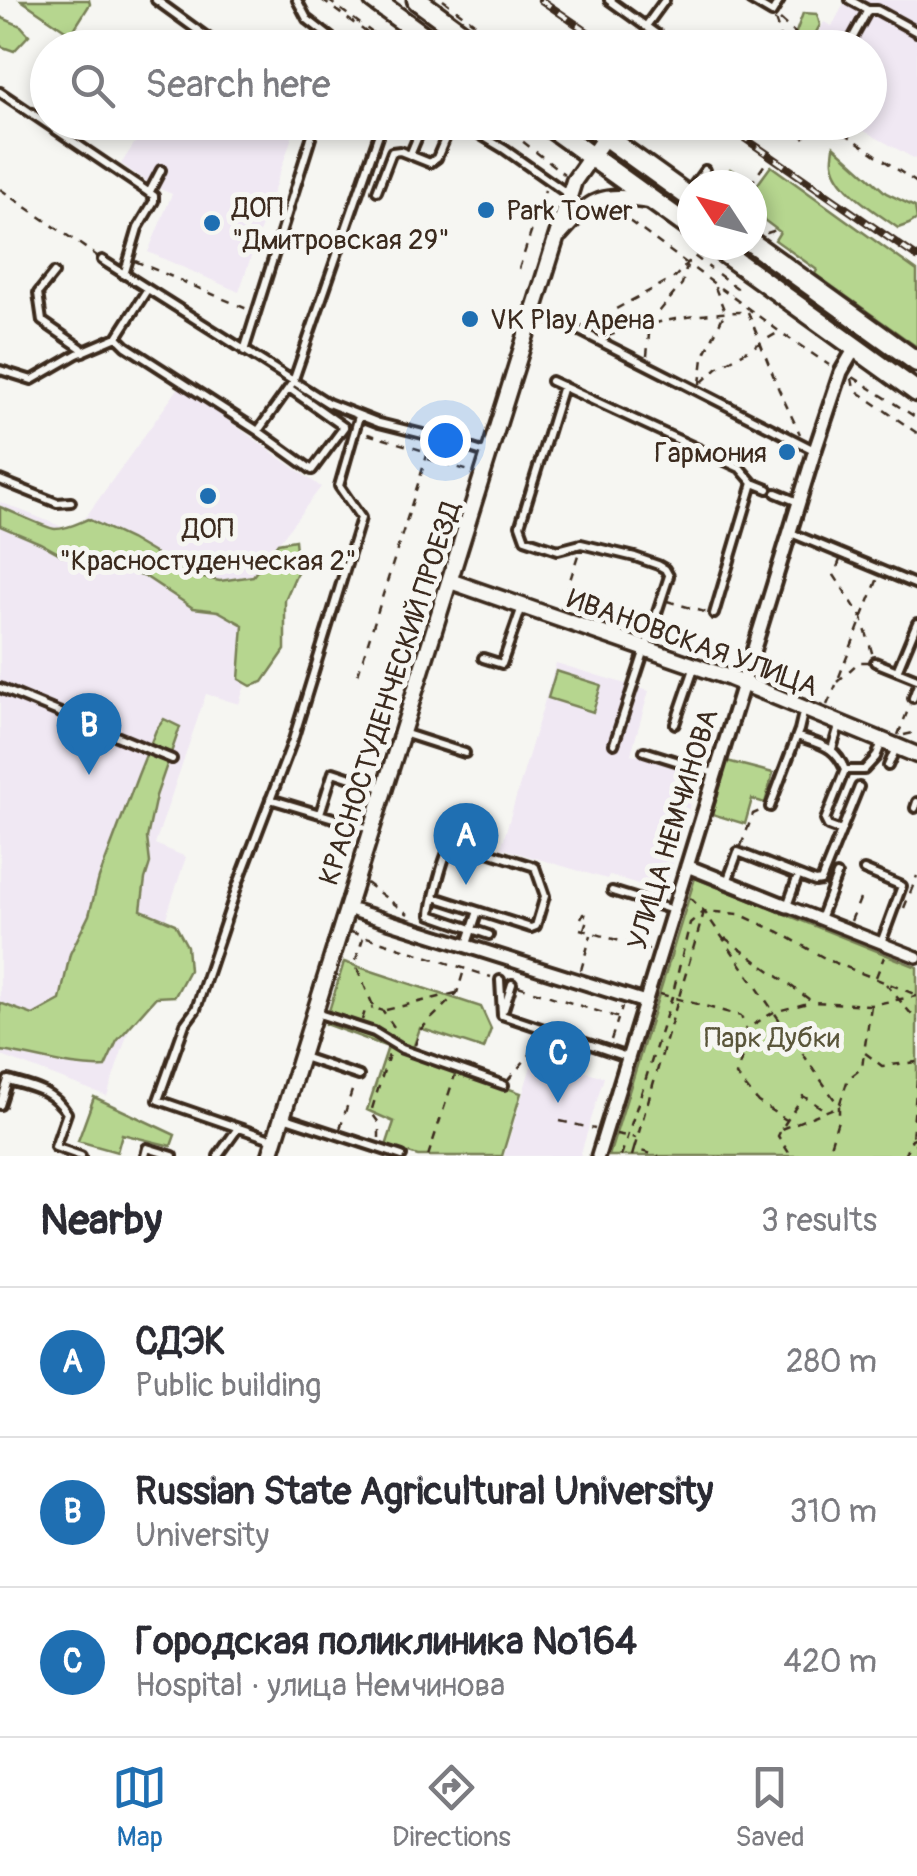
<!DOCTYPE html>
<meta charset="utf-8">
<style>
body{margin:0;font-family:Pangolin,sans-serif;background:#f2f2f3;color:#2b2b33}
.compass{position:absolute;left:677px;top:170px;width:90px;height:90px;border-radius:50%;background:#fff;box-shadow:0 5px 15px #0003;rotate:306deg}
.you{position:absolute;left:445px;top:440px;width:35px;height:35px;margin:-25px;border:8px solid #fff;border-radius:50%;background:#1a73e8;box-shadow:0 0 0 15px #1a73e833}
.badge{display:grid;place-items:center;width:65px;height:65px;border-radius:50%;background:#1f6fb2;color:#fff;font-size:32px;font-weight:700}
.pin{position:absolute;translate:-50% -82px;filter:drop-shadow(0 2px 5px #0008)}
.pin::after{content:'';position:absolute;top:52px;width:35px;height:30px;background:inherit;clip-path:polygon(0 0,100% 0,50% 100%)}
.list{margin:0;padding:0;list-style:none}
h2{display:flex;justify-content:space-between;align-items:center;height:130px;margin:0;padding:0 40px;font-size:42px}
h2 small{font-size:32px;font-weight:400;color:#7c7c81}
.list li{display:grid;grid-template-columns:65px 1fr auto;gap:30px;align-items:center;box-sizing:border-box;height:150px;padding:0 40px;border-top:2px solid #e1e1e2}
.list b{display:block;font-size:38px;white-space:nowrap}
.list p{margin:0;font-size:32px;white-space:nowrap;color:#7c7c81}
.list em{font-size:32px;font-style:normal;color:#7c7c81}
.icon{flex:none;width:55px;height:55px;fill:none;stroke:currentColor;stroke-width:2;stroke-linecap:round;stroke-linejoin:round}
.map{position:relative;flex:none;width:917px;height:1156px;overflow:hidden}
.search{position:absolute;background:#fff;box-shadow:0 5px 15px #0003;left:30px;right:30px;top:30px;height:110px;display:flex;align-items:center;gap:25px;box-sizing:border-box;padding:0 35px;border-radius:55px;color:#7c7c81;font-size:38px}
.sheet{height:580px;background:#fff}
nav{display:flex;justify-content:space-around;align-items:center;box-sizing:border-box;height:140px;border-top:2px solid #e1e1e2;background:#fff;font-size:28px;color:#7c7c81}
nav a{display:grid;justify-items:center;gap:5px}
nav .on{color:#1f6fb2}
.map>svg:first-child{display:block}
</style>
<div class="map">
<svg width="917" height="1156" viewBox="0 0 917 1156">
<rect width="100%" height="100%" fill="#f6f6f2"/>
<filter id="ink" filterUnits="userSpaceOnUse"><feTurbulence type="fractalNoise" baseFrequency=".01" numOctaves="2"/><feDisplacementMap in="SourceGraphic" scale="20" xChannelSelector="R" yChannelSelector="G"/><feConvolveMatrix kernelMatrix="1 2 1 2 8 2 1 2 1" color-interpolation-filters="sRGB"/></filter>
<g filter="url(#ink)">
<path fill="#f0e8f3" d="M 846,0 L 917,0 L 917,160 L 850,123 L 870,122 L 870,48 L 810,48 L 824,22 L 832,26 Z
M 148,123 L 271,123 L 292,137 L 239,292 L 148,252 L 172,194 L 153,186 L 121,164 Z
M 180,386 L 321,487 L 253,576 L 268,613 L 239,704 L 206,694 L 155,844 L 186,857 L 107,1096 L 2,1056 L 0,1061 L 0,502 L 75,532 Z
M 556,663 L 649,691 L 631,754 L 699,774 L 664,892 L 609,875 L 607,879 L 501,848 Z
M 534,1056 L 604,1077 L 580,1156 L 504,1156 Z"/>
<path fill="#b6d68f" stroke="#788056" stroke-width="2.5" d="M 21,0 L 89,0 L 90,4 L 73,31 L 68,32 Z
M 803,13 L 817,14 L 820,25 L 808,47 L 784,47 L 794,38 Z
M 0,17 L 21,26 L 29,35 L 14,51 L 0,46 Z
M 834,146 L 886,193 L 915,207 L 917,219 L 909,224 L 898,228 C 878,213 836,189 833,163 C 832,157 834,151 834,146 Z
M 771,166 L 917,271 L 917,347 L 815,274 L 817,270 L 775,240 L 780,232 L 752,211 L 752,185 L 718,185 L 730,169 L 757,185 Z
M 0,507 C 11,511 48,529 55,529 C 67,529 78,523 88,519 L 130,539 L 193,576 L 220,581 L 253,576 L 278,543 L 295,540 L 298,570 L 285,600 L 285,650 L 263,682 L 251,686 L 239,679 L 243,625 L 218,611 L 193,608 L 146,577 L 101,563 L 62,555 L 40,543 L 0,526 Z
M 556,671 L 601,685 L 593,712 L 548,698 Z
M 164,719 L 180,727 L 156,796 L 147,838 L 150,863 L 145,879 L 141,910 L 175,924 L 187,946 L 189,970 L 175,996 L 156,997 L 117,1041 L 105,1067 C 70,1069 35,1055 0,1051 L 0,1003 L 33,1015 L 60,1000 L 70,954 L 89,915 L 99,878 L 138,775 L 156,730 Z
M 727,761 L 773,773 L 765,803 L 752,799 L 745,824 L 712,814 Z
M 695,878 L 917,967 L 917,1156 L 609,1156 Z
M 344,962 L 481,1007 L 491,1029 L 484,1049 L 420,1028 L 411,1054 L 521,1093 L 502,1156 L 418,1156 L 386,1146 L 394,1122 L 367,1110 L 388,1047 L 325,1024 Z
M 94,1097 L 175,1135 L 171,1146 L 122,1134 L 117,1152 L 78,1141 Z"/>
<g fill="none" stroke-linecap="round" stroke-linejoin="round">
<g stroke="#3b2a1e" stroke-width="14">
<path id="service" d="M 156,0 L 222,48
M 297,0 L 307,19 L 344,48
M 609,0 L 673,46
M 750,0 L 772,13 L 780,0
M 850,0 L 868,10 L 877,10 L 917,32
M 646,26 L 665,0
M 847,48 L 868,10
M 0,92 L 154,196 L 154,201 L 138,228 L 124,275
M 459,122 L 504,149 L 568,194
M 619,140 L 622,122
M 410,155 L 424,122
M 694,185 L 705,170
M 377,191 L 392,152 L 400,151 L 430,163 L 437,158 L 445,139
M 149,193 L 161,170
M 102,260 L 328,403 L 379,423 L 431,436 L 489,454
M 54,273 L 38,293 L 42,321 L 81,348 L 83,352
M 534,312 L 578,330 L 814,450
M 117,337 L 126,346 L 258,431 L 293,382 L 383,122
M 244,351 L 316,122
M 0,370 L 32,380 L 77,354 L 117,337 L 147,290
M 551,381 L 740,468 L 753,483 L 714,614
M 563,386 L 520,525 L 525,539 L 558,550 L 581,544 L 635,557 L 658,565 L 665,569 L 669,576 L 614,744
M 258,431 L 312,470 L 344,427 L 289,388
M 0,480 L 57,503 L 71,502
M 753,483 L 768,489
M 776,493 L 798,502
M 791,533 L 917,585
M 483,658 L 502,664 L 522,607
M 875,662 L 917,679
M 897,671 L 917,623
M 0,688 L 172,759
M 913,698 L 917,687
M 675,724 L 695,666
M 403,733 L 465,753
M 797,736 C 821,745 835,745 845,770 L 825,820 L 828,826 L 841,831
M 832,749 L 839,726
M 644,751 L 714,773
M 888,766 L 896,748
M 845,770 L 864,770 L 876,757 L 882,742
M 270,799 L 370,829
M 770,807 L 799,730 L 804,709
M 915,808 L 917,802
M 320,813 L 333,772 L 381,788
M 864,870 L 902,886 L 881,943
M 727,882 L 738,852 L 815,882 L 821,881 L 859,787
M 612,891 L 673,910
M 434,897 L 531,928 L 536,926 L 545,896 L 535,867 L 457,842 C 455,844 452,845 450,847 C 444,854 431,905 431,915 L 489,935
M 787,906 L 798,876
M 820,919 L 837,875
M 467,944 L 478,911
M 500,980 L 502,1015
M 504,1009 L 512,984
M 316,1013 L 374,1032 L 402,1049 L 504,1085
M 502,1015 L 627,1057
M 303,1057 L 359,1076
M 0,1105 L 8,1080 C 33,1087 52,1090 67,1113 L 55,1147 L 81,1156
M 283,1117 L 402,1156
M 274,1140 L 158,1100 L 185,1024 L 196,1009 L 238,884 L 293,740 L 361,518 L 339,486 L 359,416
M 145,1156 L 147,1148 L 173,1156
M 218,1156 L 238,1128"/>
</g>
<g stroke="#3b2a1e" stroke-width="16">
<path id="pedestrian" d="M 787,906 L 917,957"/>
</g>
<g stroke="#3b2a1e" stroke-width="19">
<path id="minor" d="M 687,866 L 787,906
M 356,911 L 645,1002
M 598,1156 L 815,450 L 841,372 L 855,348"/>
</g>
<g stroke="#3b2a1e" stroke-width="21">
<path id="tertiary" d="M 560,234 C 593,197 600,194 650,201
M 450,581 L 730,678 L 917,755
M 270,1156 L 574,181 L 605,137"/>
</g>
<g stroke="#3b2a1e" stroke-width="25">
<path id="primary" d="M 374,0 L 440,48
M 417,0 L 482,48
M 543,122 L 692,229
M 585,122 L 692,199
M 752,243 L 917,362
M 713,245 L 917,392"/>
</g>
<path stroke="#3b2a1e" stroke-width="2.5" stroke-dasharray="8 8" stroke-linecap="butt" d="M 322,0 L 388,48
M 328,0 L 393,48
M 443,0 L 508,48
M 775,20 L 780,34 L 778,48
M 780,20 L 795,33 L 796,48
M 498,122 L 564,174
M 762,122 L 761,129 L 772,122
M 790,122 L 789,126 L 805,138
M 810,122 L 835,127
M 833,122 L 837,128 L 917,183
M 750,185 L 765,164
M 0,189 L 97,256
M 617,212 L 780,332 L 829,365
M 754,223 L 767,233 L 779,229
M 135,261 L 247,309
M 519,269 L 545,190
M 718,274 L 737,288 L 732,295
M 748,312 L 779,390 L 800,434
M 588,324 L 675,277 L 694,256 L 711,269
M 607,336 C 653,322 700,312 748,312
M 647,356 L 650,323 L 682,284 L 687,266
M 853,377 L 917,418
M 852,378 L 854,389 L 917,433
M 702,382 L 717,368 L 779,332
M 700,384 L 703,358 L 725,312 L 714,285
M 428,459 L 473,472
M 840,560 L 834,575 L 862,618 L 873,656
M 667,601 L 708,613
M 561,609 L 578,555
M 358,674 L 428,452 L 364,433
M 839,677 L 878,578
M 837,682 L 859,662 L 868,662
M 827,705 L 836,685
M 898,735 L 910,705
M 904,735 L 917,732
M 741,846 L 753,814 L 760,811
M 366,883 L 408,914
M 690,898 L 704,911 L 839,1106 L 839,1117 L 827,1156
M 904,908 L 917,876
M 581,918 L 583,914 L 588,916 L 584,929
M 851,921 L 860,899
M 580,929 L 650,950
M 351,932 L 491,977
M 363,938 L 355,963 L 374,1008 L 383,1011 L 396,1030 L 395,1034
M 725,938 L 813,1002 L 871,1005 L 916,996
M 581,970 L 591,935
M 876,977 L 884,957
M 886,984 L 917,1021
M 518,986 L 619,1018 L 622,1007
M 660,994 L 741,1016 L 745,1027
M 871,1006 L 864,1052 L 882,1066 L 917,1062
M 386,1010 L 456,993
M 362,1020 L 365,1011 L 373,1008
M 611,1040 L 618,1019
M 415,1045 L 421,1029 L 457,993 L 464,970
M 508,1080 L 545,1037
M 917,1080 L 912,1139 L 917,1146
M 560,1121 L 595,1129
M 788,1121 L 758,1102 L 736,1075 L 749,1037 L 746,1029 L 774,1012 L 812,1002
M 784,1125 L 803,1096 L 825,1110
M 340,1129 L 354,1084
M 781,1129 L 839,1106 L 848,1079 L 862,1068 L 864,1052
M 780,1132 L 778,1136 L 791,1156
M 616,1134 L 636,1138
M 379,1138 L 379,1123 L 371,1112 L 390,1051
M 634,1149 L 704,912
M 428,1156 L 455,1075
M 621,1156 L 672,997 L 690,923 L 704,911 L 739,914 L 779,932 L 828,960 L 917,995
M 632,1156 L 634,1149 L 659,1156
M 904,1156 L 912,1139 L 917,1137"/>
<use href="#service" stroke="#f6f6f2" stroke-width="6"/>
<use href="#pedestrian" stroke="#f6f6f2" stroke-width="9"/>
<use href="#minor" stroke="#f6f6f2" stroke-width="11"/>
<use href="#tertiary" stroke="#f6f6f2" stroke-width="14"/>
<use href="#primary" stroke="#f6f6f2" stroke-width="18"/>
<g stroke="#3b2a1e" stroke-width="8">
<path id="rail" d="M 541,0 L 611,48
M 721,122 L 917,257"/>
</g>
<use href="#rail" stroke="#f6f6f2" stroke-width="4" stroke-dasharray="11" stroke-linecap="butt"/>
</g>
</g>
<g fill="#1f6fb2" stroke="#f6f6f2" stroke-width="4">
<circle cx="486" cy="210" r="10"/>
<circle cx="212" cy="223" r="10"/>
<circle cx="470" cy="319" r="10"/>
<circle cx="787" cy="452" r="10"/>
<circle cx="208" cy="496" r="10"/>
</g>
<g text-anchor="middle" stroke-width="10" stroke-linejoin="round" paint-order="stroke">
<g font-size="28" fill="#3b2a1e" stroke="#f6f6f2" text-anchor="start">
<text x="232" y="217">ДОП<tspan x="232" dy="32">"Дмитровская 29"</tspan></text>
<text x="506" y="220">Park Tower</text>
<text x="490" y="329">VK Play Арена</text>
<text x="767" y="462" text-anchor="end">Гармония</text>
<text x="208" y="538" text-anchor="middle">ДОП<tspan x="208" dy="32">"Красностуденческая 2"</tspan></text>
</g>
<g font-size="28" fill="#3b2a1e" stroke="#f6f6f2">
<text transform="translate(693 642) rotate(20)" y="10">ИВАНОВСКАЯ УЛИЦА</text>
<text transform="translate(389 693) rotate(-72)" y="10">КРАСНОСТУДЕНЧЕСКИЙ ПРОЕЗД</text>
<text transform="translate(672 829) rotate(-73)" y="10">УЛИЦА НЕМЧИНОВА</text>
</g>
<g font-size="28" fill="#5a553a" stroke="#f6f6f2">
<text x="772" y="1047">Парк Дубки</text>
</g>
</g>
</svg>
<svg class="compass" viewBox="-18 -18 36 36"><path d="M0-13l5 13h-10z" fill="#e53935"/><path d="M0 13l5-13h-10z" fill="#7c7c81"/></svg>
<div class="you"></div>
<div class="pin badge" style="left:466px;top:885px">A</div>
<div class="pin badge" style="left:89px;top:775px">B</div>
<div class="pin badge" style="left:558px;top:1103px">C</div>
<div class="search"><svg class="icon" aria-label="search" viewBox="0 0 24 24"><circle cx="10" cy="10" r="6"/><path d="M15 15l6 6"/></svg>Search here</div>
</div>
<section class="sheet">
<h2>Nearby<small>3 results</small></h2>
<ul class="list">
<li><span class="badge">A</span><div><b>СДЭК</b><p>Public building</p></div><em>280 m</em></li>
<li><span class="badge">B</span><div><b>Russian State Agricultural University</b><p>University</p></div><em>310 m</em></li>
<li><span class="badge">C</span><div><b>Городская поликлиника №164</b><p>Hospital · улица Немчинова</p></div><em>420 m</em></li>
</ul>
</section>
<nav>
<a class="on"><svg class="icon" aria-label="map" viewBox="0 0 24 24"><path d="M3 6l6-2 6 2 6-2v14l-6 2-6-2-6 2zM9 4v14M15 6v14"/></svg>Map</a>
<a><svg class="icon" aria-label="directions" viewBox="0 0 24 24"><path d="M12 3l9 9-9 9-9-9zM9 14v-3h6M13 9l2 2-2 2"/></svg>Directions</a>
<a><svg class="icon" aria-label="saved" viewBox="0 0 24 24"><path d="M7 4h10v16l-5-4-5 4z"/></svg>Saved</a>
</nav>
